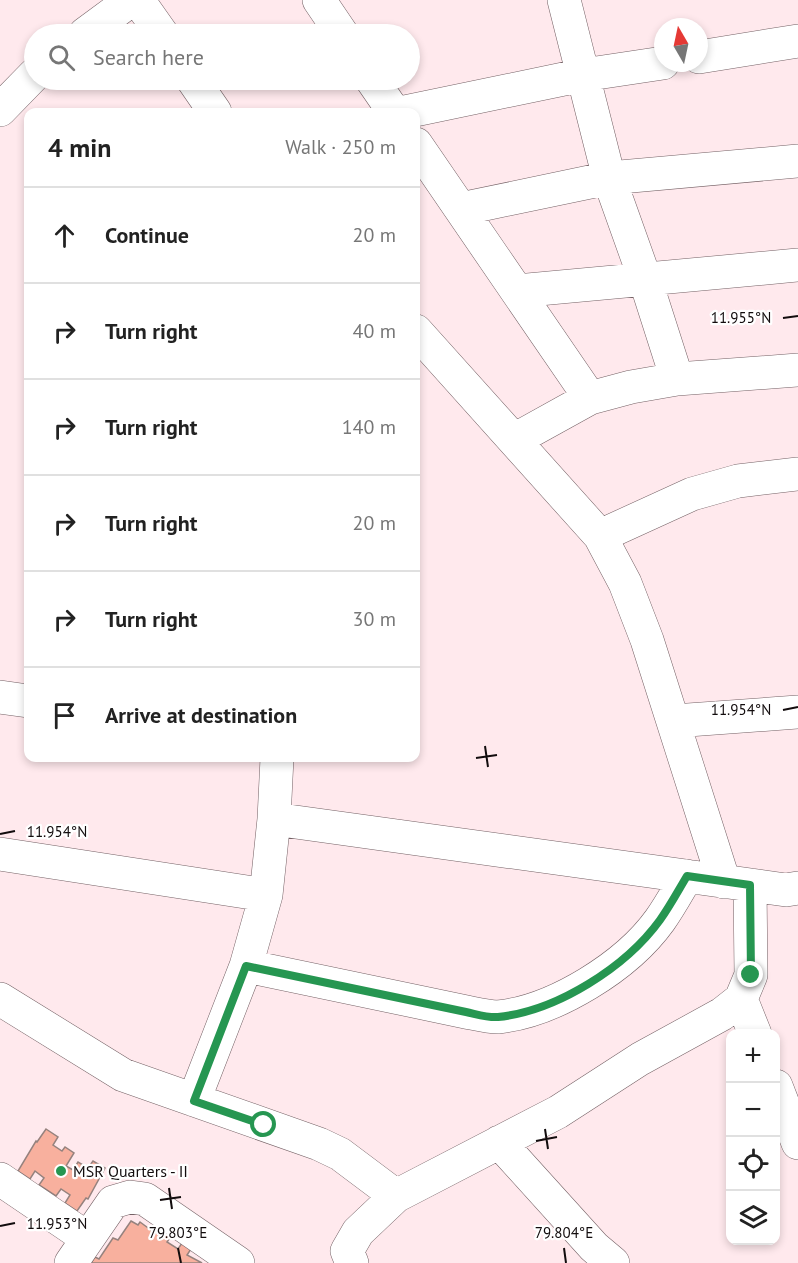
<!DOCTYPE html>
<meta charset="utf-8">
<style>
body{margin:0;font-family:"PT Sans",sans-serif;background:#f2f2f2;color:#222}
.controls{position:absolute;right:18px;bottom:18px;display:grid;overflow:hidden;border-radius:12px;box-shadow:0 3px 9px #0003}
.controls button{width:54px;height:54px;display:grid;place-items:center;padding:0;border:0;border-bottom:2px solid #e0e0e0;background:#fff;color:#222;font:30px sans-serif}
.compass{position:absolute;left:654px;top:18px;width:54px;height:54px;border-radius:50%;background:#fff;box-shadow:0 3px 9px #0003;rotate:351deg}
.stop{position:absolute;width:18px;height:18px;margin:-14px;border:4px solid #269651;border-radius:50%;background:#fff}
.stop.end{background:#269651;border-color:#fff;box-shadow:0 2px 6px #0008}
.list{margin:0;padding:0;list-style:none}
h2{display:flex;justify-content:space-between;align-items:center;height:78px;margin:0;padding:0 24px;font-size:26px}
h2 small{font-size:20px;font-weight:400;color:#767676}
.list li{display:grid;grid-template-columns:39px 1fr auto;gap:18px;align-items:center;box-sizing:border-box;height:96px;padding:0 24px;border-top:2px solid #e0e0e0}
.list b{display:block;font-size:22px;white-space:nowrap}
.list em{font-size:20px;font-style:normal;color:#767676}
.icon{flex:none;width:33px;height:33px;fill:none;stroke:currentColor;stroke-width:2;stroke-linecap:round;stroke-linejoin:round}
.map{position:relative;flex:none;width:798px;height:1263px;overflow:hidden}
.search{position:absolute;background:#fff;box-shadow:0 3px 9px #0003;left:24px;top:24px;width:396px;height:66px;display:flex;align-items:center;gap:15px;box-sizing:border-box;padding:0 21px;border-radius:33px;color:#767676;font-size:22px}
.panel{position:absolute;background:#fff;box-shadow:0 3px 9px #0003;left:24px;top:108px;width:396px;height:654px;border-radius:12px}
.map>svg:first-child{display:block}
</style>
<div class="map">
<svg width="798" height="1263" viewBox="0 0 798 1263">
<rect width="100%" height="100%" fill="#ffe9ed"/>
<path fill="#f8b09e" stroke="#95827e" stroke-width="1.5" d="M 46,1129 L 58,1137 L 53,1145 L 62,1151 L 65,1147 L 74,1153 L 66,1166 L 73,1170 L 78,1162 L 88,1168 L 93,1161 L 105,1168 L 88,1199 L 86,1198 L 77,1211 L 65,1203 L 70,1195 L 61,1189 L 56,1196 L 39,1185 L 44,1178 L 35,1171 L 30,1179 L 18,1171 L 36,1141 L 37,1142 Z
M 131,1221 L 138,1225 L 140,1222 L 155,1233 L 159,1228 L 171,1236 L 167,1242 L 178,1249 L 182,1243 L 191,1249 L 187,1255 L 202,1263 L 91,1263 L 95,1257 L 99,1259 L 113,1238 L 118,1240 Z"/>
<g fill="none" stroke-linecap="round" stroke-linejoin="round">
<g stroke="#746165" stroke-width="34">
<path id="minor" d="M 138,0 L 162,34
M 319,0 L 342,34
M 564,0 L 609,178 L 645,279 L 677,379
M 85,34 L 131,0
M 699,57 L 798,41
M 193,80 L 215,112
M 372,80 L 394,112
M 0,110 L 34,75
M 405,112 L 583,75 L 663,63
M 416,144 L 590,398
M 461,209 L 609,178 L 798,161
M 517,291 L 798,265
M 416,331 L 600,536 L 625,583 L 647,640 L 724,882
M 514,440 L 590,398 L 631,387 L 677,379 L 798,370
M 600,536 L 692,494 L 738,481 L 798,474
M 0,697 L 28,701
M 674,721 L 798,712
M 274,819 L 786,890 L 798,888
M 0,854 L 266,895
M 246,966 L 466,1012 C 476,1014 488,1017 498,1017 C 555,1011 627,966 660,920 C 670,906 678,891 687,876
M 0,999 L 123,1075 L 319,1144 L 340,1154 L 396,1196
M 741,999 L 755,1034
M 776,1086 L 798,1143
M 194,1100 L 246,966 L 266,895 L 274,819 L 277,758
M 499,1142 L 594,1247 L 613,1263
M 0,1179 L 87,1238
M 71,1263 L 113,1202 L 130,1197 L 145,1199 L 238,1263
M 352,1263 L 347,1251 L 358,1232 L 396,1196 L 558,1112 L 640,1059 L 722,1014 L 741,999 L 751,975 L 750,885"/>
</g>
<use href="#minor" stroke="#fff" stroke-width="33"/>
</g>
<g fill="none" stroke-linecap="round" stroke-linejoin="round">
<path stroke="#269651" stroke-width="8" d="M 264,1125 L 194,1101 L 246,966 L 466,1012 C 476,1014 488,1018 498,1017 C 557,1011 626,967 660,920 C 670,906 678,891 687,876 L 750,885 L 751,975"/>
</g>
<path fill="none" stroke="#120c0d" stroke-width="2" d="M 783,318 L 798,316M 783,710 L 798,707M 485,746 L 488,767M 476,758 L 497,755M 0,834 L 15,831M 545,1129 L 548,1149M 536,1141 L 557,1137M 169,1188 L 172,1209M 160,1200 L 181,1197M 0,1226 L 15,1223M 178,1248 L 181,1263M 564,1248 L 566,1263"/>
<circle fill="#269651" stroke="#fff" stroke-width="2" cx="61" cy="1171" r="6"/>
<g text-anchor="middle" stroke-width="4.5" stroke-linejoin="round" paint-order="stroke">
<g font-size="16" fill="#120c0d" stroke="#fff" text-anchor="start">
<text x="73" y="1177">MSR Quarters - II</text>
</g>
</g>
<g font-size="15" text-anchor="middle" fill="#120c0d" stroke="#fff" stroke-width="4.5" stroke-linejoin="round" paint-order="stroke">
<text x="741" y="323">11.955°N</text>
<text x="741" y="715">11.954°N</text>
<text x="57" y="837">11.954°N</text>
<text x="57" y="1229">11.953°N</text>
<text x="178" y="1238">79.803°E</text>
<text x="564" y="1238">79.804°E</text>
</g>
</svg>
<div class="controls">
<button>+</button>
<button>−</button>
<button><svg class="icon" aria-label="locate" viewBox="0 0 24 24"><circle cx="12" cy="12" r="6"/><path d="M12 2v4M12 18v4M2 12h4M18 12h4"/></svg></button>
<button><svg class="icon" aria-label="layers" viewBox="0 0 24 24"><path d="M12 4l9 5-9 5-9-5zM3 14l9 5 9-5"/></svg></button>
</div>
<svg class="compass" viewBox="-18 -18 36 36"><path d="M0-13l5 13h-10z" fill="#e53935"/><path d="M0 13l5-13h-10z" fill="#767676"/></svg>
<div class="stop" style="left:264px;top:1125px"></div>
<div class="stop end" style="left:751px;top:975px"></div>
<div class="search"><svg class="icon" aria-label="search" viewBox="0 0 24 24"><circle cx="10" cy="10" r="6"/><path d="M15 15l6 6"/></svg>Search here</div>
<section class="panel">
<h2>4 min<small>Walk · 250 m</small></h2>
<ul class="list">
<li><svg class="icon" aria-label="ahead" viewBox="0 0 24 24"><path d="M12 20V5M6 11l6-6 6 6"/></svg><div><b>Continue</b></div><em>20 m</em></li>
<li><svg class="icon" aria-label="right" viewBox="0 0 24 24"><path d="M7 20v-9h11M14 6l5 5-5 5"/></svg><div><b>Turn right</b></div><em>40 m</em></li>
<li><svg class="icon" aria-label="right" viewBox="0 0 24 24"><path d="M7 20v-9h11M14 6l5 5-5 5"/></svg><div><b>Turn right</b></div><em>140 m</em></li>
<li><svg class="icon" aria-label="right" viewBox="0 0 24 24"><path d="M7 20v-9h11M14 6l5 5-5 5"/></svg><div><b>Turn right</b></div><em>20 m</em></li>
<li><svg class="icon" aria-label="right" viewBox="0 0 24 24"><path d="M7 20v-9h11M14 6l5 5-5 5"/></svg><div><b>Turn right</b></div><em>30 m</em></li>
<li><svg class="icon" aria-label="arrive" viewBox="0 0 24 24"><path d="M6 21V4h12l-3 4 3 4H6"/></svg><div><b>Arrive at destination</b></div></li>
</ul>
</section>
</div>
